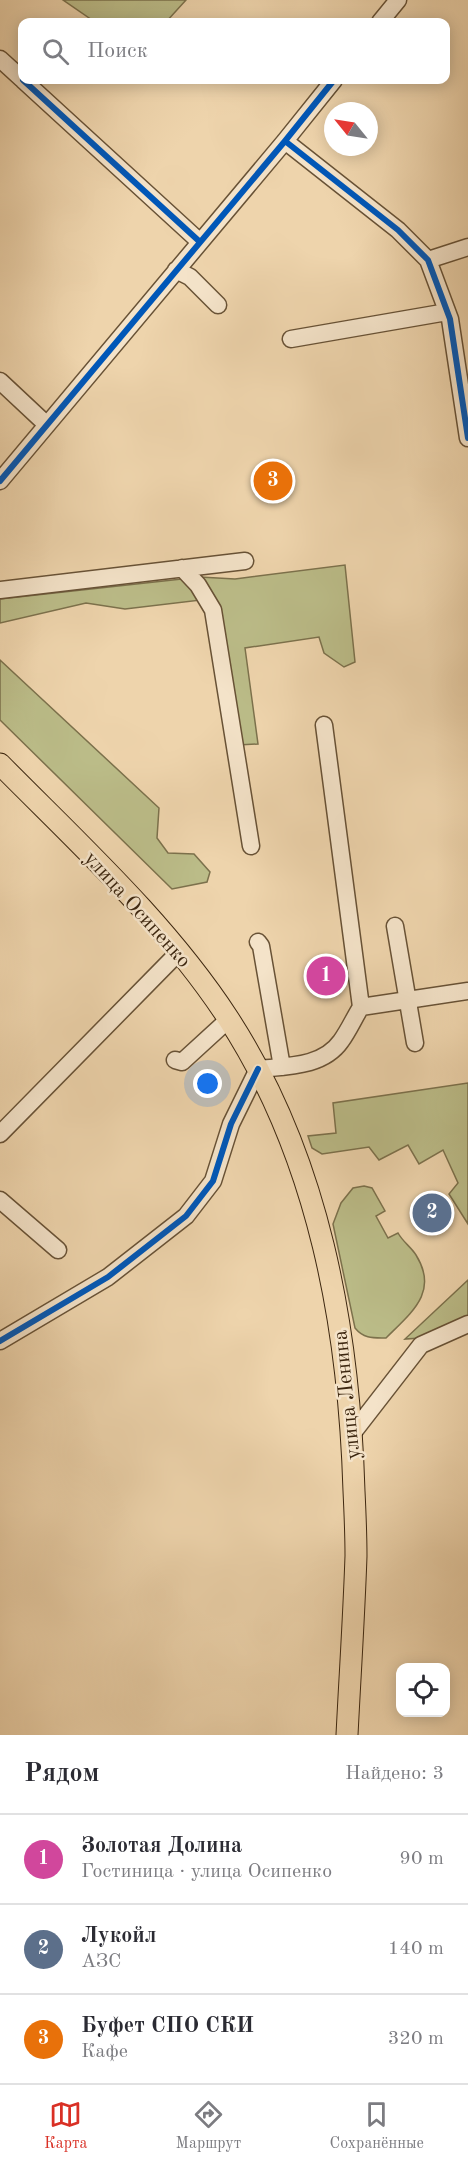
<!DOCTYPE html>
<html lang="ru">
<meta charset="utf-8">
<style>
body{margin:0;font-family:"Old Standard TT",serif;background:#f7f7f7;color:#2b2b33}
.controls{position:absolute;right:18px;bottom:18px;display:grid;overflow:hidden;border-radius:12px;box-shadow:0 3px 15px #0003}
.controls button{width:54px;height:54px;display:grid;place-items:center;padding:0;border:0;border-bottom:2px solid #e1e1e2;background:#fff;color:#2b2b33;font:30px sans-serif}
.compass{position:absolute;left:324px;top:102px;width:54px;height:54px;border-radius:50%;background:#fff;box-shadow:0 3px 15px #0003;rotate:300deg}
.you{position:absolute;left:208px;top:1084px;width:21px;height:21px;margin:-15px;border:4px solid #fff;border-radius:50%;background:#1a73e8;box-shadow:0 0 0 9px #1a73e833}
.badge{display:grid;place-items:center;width:39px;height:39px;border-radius:50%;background:#d93025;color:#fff;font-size:20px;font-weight:700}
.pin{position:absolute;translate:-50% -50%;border:3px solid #fff;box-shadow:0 2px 6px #0006}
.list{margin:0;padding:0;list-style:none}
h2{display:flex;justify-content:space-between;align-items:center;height:78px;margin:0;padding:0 24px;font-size:26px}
h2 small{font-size:20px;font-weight:400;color:#7c7c81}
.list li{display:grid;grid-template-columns:39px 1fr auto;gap:18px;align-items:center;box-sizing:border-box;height:90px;padding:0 24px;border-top:2px solid #e1e1e2}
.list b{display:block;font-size:22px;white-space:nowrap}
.list p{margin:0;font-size:20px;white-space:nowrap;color:#7c7c81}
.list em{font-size:20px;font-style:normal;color:#7c7c81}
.icon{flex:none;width:33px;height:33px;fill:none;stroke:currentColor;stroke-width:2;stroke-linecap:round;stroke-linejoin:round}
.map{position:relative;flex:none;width:468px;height:1735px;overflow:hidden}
.search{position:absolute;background:#fff;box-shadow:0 3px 15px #0003;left:18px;right:18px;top:18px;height:66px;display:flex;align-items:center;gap:15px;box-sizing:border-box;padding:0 21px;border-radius:12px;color:#7c7c81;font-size:22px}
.sheet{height:348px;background:#fff}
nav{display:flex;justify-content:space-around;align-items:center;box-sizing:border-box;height:84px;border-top:2px solid #e1e1e2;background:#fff;font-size:16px;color:#7c7c81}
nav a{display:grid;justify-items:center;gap:3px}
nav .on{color:#d93025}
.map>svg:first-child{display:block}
</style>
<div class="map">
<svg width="468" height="1735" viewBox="0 0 468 1735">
<rect width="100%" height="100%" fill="#eed4ac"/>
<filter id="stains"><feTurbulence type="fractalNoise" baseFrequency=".00333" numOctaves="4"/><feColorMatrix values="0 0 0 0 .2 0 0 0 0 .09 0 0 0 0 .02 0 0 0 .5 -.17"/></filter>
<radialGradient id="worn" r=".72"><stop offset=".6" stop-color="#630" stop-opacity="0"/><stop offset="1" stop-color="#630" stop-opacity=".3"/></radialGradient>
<path fill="#bbbc88" stroke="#7c714c" stroke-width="1.5" d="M 63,0 L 186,0 L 166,22 L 95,22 Z
M 345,565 L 355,662 L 344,667 L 324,653 L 319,637 L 245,648 L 258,744 L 238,745 L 209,599 L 125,609 L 86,603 L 0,623 L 0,599 L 200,577 L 235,579 Z
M 0,660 L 159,808 L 157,838 L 168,853 L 194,854 L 210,872 L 207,882 L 172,889 L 0,720 Z
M 468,1083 L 468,1224 L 449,1194 L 458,1183 L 443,1150 L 419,1164 L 408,1145 L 379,1160 L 369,1147 L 322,1154 L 312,1148 L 308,1136 L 336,1133 L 333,1103 Z
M 364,1186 L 372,1188 L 385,1211 L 376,1216 L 388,1238 L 398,1233 C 403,1242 411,1247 416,1255 C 439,1292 412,1312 386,1338 C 373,1338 364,1339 355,1328 L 333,1224 L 341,1203 L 353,1188 Z
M 468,1280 L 468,1319 L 421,1338 L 405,1339 Z"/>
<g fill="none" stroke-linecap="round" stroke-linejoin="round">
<g stroke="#685236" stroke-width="19">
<path id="minor" d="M 380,22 L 398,0
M 0,59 L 22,79
M 23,80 L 200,242
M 285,141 L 398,230 L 428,260 L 450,319 L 468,438
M 428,260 L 468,247
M 176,270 L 190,277 L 218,305
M 291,339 L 447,312
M 0,381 L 47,425
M 0,481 L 285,141 L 334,80
M 182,568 L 198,585 L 213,610 L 251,846
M 0,590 L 245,561
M 395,926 L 415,1043
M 258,942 L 261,946 L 282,1067
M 361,1007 L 468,991
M 175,1060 L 182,1062 L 229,1019
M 0,1134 L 179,952
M 0,1200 L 58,1250
M 0,1341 L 108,1277 L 186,1216 L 213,1181 L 231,1124 L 258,1069 C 287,1066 323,1067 341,1041 C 349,1030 354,1018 361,1007 L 324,725
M 352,1434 L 421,1345 L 468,1324"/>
</g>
<g stroke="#3c260f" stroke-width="23">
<path id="major" d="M 0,764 C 80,845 166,923 228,1018 C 319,1158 349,1327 354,1491 C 355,1512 356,1534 356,1556 C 354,1615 350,1675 347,1735"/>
</g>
<use href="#minor" stroke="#f4e3c9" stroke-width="16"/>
<use href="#major" stroke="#eed4ac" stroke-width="21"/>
<g stroke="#f4e3c9" stroke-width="10">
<path id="cycleway" d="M 23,80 L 200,242
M 285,141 L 398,230 L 428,260 L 450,319 L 468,438
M 0,481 L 285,141 L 334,80
M 0,1341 L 108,1277 L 186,1216 L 213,1181 L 231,1124 L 258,1069"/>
</g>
<use href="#cycleway" stroke="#0057b8" stroke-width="6"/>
</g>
<g text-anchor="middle" stroke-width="5" stroke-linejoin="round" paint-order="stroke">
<g font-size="21" fill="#3c260f" stroke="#f4e3c9">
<text transform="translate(138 909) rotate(48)" y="7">улица Осипенко</text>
<text transform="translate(346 1395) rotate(-96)" y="7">улица Ленина</text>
</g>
</g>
<rect width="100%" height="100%" filter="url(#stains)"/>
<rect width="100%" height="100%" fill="url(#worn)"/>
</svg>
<div class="controls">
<button><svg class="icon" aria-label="locate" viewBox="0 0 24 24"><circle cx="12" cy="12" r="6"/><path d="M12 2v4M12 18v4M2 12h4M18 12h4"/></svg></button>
</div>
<svg class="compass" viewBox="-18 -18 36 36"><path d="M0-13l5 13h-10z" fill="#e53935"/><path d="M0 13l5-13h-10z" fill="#7c7c81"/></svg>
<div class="you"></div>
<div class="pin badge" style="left:326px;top:976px;background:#d1479c">1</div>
<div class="pin badge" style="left:432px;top:1213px;background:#5c6f8a">2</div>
<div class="pin badge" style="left:273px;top:481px;background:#e8710a">3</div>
<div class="search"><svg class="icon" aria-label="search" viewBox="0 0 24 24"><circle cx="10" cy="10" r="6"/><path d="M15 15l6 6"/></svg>Поиск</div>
</div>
<section class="sheet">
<h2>Рядом<small>Найдено: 3</small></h2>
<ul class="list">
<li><span class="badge" style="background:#d1479c">1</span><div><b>Золотая Долина</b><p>Гостиница · улица Осипенко</p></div><em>90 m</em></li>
<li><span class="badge" style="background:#5c6f8a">2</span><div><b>Лукойл</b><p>АЗС</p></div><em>140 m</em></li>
<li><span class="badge" style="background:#e8710a">3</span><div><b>Буфет СПО СКИ</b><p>Кафе</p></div><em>320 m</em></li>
</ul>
</section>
<nav>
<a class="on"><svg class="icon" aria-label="map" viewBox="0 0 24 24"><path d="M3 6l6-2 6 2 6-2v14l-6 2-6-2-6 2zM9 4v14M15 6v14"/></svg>Карта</a>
<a><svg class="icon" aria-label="directions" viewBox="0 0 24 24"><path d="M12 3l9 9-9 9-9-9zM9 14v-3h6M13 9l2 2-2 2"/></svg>Маршрут</a>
<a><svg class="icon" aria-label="saved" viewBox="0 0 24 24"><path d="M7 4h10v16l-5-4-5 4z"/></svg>Сохранённые</a>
</nav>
